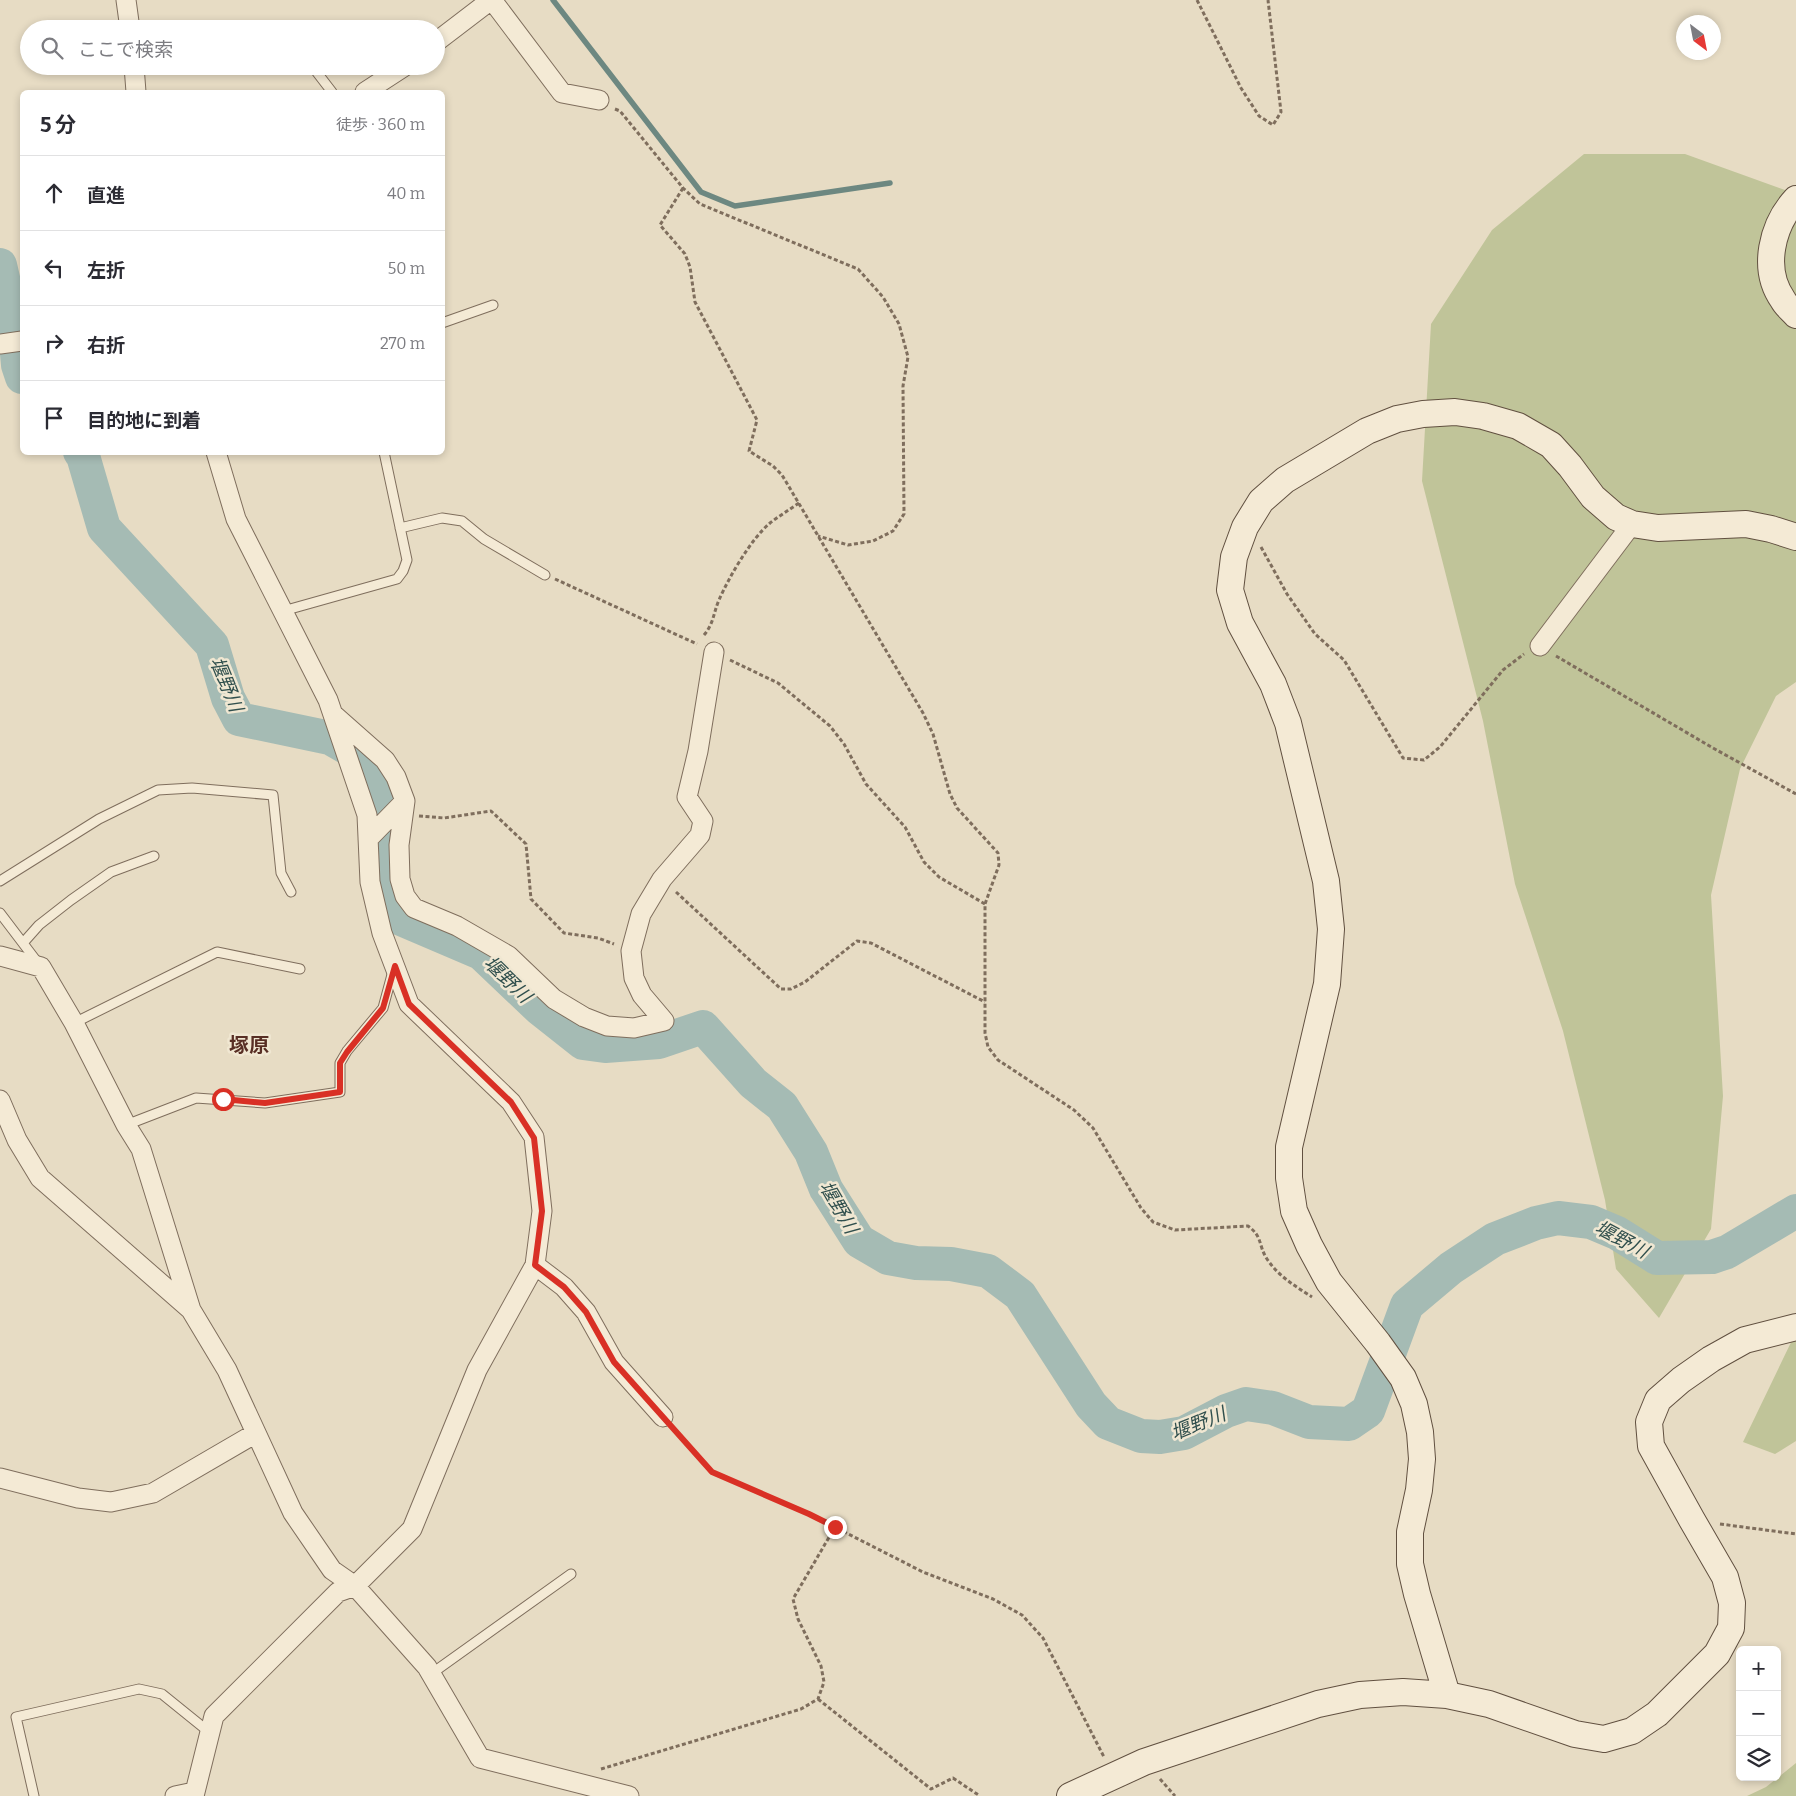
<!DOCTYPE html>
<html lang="ja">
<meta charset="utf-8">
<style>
body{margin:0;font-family:Bitter,"Noto Sans JP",serif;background:#f2f2f3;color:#2b2b33}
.controls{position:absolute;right:15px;bottom:15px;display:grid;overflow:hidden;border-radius:8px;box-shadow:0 2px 8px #0003}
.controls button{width:45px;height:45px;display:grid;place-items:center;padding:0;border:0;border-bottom:1px solid #e1e1e2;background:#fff;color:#2b2b33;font:25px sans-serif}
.compass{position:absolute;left:1676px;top:15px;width:45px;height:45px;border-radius:50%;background:#fff;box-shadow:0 2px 8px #0003;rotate:148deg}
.stop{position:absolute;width:15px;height:15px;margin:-11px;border:4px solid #d93025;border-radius:50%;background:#fff}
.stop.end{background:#d93025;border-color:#fff;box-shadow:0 1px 5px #0008}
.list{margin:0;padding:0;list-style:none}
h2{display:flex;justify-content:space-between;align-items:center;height:65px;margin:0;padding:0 20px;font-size:21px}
h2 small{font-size:16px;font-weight:400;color:#7c7c81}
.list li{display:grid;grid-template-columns:32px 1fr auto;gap:15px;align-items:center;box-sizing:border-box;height:75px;padding:0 20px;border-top:1px solid #e1e1e2}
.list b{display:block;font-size:19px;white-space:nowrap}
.list em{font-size:16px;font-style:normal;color:#7c7c81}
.icon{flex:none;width:28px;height:28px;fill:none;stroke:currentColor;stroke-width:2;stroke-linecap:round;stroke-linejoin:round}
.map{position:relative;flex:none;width:1796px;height:1796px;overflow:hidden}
.search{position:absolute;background:#fff;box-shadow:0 2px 8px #0003;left:20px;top:20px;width:425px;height:55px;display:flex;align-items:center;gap:12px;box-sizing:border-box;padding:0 18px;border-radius:28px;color:#7c7c81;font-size:19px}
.panel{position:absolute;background:#fff;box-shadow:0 2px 8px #0003;left:20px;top:90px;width:425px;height:365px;border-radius:8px}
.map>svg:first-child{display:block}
</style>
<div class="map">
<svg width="1796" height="1796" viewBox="0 0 1796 1796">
<rect width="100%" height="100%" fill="#e7dcc4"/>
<path fill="#c0c499" d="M 1584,154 L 1685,154 L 1796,194 L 1796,682 L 1776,696 L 1740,769 L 1711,895 L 1723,1096 L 1711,1229 L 1659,1318 L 1616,1269 L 1605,1200 L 1563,1031 L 1515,884 L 1483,721 L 1422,481 L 1431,324 L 1492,230 Z
M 1796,1332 L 1796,1441 L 1775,1454 L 1743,1442 Z
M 1796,1763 L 1796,1796 L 1747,1796 L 1766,1787 Z"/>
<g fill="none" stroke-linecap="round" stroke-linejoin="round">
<path stroke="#6d8881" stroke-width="5.5" d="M 553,0 L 701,192 L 735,206 L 890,183"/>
<path stroke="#a5bbb4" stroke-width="34" d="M 0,265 L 15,331 L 18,365 L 22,377
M 80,452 L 83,456 L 104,528 L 212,645 L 228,698 L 239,719 L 330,738 L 365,758 L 386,795 L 387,891 L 399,918 L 481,953 L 540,1009 L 583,1043 L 605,1046 L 659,1042 L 703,1027 L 753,1083 L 782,1106 L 811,1152 L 826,1189 L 859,1241 L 888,1258 L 916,1263 L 951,1264 L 988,1271 L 1020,1295 L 1091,1405 L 1108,1423 L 1141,1436 L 1160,1437 L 1184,1433 L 1226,1411 L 1246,1404 L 1273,1408 L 1309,1422 L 1349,1424 L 1368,1411 L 1407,1305 L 1451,1268 L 1495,1239 L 1536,1223 L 1558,1218 L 1591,1222 L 1617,1233 L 1657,1258 L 1712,1257 L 1727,1252 L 1796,1211"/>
<g stroke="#7f6e5d" stroke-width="11">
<path id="lane" d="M 312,66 L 332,92
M 442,323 L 493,305
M 400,528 L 442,518 L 462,521 L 484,539 L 545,575
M 283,611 L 397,579 L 403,571 L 407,560 L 384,452
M 0,881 L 99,819 L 158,790 L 192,788 L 273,795 L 281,873 L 291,892
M 0,913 L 38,963
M 23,943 L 39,925 L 71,900 L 111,872 L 154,856
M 74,1023 L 217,952 L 300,969
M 126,1125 L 196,1098 L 265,1103 L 340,1092 L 340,1063 L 347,1051 L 383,1008 L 393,971
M 431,1674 L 571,1574
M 34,1796 L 16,1717 L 139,1689 L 162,1694 L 209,1732"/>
</g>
<g stroke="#7f6e5d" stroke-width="21">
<path id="street" d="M 126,0 L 130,29
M 492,0 L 562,93 L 599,100
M 436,42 L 491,0
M 134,66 L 136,92
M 365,92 L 405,66
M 0,344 L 22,341
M 1540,646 L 1632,524
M 333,714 L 385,760 L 396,777 L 405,801 L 399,845 L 400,879 L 405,896 L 414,908 L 457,926 L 509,956 L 554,999 L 584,1017 L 607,1026 L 634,1028 L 664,1021 L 642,995 L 634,978 L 631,951 L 641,914 L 662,879 L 700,835 L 703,821 L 687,797 L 698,751 L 714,652
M 368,839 L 405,801
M 0,956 L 41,967 L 74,1023 L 126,1125 L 141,1149 L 191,1310 L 227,1370 L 293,1513 L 332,1570 L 355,1586 L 427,1667 L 480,1758 L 629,1796
M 0,1100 L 17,1140 L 40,1178 L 190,1309
M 535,1265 L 564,1287 L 586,1312 L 614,1362 L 663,1417
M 0,1478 L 78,1498 L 111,1502 L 153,1493 L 256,1433
M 175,1796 L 194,1792
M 194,1796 L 214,1716 L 338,1592 L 355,1586 L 412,1529 L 477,1370 L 535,1265 L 542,1211 L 534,1137 L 511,1102 L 409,1004 L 382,933 L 370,882 L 367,815 L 328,700 L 236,519 L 216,452"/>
</g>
<g stroke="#615040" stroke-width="28">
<path id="secondary" d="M 1796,199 C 1772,225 1761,269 1783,300 C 1786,306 1792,310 1796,315
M 1447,1695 L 1417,1594 L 1410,1564 L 1410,1532 L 1419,1490 L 1422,1459 L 1420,1432 L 1414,1404 L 1403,1378 L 1378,1343 L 1329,1282 L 1309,1245 L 1294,1211 L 1289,1178 L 1289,1147 L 1327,984 L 1331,929 L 1326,881 L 1288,723 L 1273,684 L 1240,623 L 1230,590 L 1234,557 L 1245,527 L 1261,501 L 1285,480 L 1367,431 L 1397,419 L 1423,414 L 1455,412 L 1483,416 L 1518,426 L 1551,445 L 1570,466 L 1593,497 L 1616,517 L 1632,524 L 1658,528 L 1746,524 L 1771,529 L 1796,537
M 1070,1796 L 1144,1762 L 1318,1704 L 1360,1695 L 1403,1692 L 1447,1695 L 1489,1704 L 1575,1734 L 1604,1739 L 1632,1731 L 1657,1714 L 1717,1654 L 1731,1628 L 1732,1603 L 1725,1577 L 1692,1520 L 1651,1446 L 1649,1422 L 1658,1400 L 1681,1380 L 1711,1359 L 1745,1340 L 1796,1327"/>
</g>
<path stroke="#7f6e5d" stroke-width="3" stroke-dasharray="4 2.5" stroke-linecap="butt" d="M 1197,0 L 1241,88 L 1259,116 L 1273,125 L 1281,112 L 1268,0
M 615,109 L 620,111 L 683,188 L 700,204 L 858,269 L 883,297 L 899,324 L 908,357 L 903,386 L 904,514 L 893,531 L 873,541 L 848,545 L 818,536
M 683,188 L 660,225 L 685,254 L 690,267 L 695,302 L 757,420 L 749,451 L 773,466 L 782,475 L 923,713 L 933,734 L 950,794 L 957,808 L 998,853 L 999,865 L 985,904 L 985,1033 L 988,1047 L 998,1060 L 1074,1110 L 1093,1128 L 1141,1208 L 1153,1222 L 1175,1230 L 1248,1226 C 1263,1237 1258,1245 1267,1259 C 1278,1276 1295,1286 1312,1297
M 1261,547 L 1287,594 L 1315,634 L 1344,660 L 1403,758 L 1424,760 L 1440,747 L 1503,670 L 1524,654
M 555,579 L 697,644
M 704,635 C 714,623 713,614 719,600 C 729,577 751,539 770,523 C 779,516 789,510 799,503
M 1556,656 L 1713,748 L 1796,794
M 730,660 L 778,683 L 830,726 L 844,744 L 866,784 L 905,827 L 924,862 L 939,877 L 985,904
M 419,816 L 444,818 L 491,811 L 526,844 L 531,899 L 564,933 L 598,938 L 614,944
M 676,892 L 781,989 L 791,989 L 805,982 L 857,941 L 871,943 L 985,1002
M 674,1429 L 712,1472 L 809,1514 L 923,1572 L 993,1599 L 1022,1615 L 1043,1638 L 1104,1757
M 1720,1524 L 1796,1534
M 818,1699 L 931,1789 L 953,1778 L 980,1796
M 601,1769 L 801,1709 L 818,1699 L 824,1682 L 821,1666 L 798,1619 L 793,1599 L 835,1527
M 1160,1779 L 1175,1796"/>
<use href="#lane" stroke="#f4ead5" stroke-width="9"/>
<use href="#street" stroke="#f4ead5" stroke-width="19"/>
<use href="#secondary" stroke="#f4ead5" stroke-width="26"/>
</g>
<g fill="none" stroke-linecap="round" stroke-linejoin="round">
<path stroke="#d93025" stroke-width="6" d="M 223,1099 L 265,1103 L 340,1092 L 340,1063 L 347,1052 L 383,1008 L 395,966 L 409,1004 L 511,1102 L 534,1138 L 542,1211 L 535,1265 L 564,1287 L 586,1312 L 614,1362 L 712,1472 L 809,1514 L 835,1527"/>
</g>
<g text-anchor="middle" stroke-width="5" stroke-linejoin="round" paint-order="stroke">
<g font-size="19" font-style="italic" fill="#304f4d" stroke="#f0e7d2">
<text transform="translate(227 684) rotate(68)" y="7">堰野川</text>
<text transform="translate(508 979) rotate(44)" y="7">堰野川</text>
<text transform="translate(839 1207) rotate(60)" y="7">堰野川</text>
<text transform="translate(1622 1239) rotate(28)" y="7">堰野川</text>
<text transform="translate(1198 1423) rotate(-22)" y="7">堰野川</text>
</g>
<g font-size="20" font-weight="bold" fill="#582e24" stroke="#f0e7d2">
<text x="249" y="1052">塚原</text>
</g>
</g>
</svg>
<div class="controls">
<button>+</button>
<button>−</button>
<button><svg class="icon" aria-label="layers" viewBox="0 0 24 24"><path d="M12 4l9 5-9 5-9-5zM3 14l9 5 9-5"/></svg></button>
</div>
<svg class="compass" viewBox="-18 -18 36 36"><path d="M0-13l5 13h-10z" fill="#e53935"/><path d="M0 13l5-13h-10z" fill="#7c7c81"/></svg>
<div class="stop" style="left:223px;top:1099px"></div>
<div class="stop end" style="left:835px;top:1527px"></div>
<div class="search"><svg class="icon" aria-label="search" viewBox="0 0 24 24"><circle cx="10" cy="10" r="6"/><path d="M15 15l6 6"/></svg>ここで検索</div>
<section class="panel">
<h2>5 分<small>徒歩 · 360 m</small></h2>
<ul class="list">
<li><svg class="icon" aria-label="ahead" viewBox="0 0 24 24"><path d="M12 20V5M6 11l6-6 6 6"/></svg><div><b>直進</b></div><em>40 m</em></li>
<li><svg class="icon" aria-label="left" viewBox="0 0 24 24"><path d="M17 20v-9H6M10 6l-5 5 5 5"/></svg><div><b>左折</b></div><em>50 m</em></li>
<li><svg class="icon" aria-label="right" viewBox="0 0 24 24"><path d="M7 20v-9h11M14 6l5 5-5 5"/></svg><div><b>右折</b></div><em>270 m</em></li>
<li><svg class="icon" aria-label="arrive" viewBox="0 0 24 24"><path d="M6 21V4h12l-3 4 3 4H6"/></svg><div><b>目的地に到着</b></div></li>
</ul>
</section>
</div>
